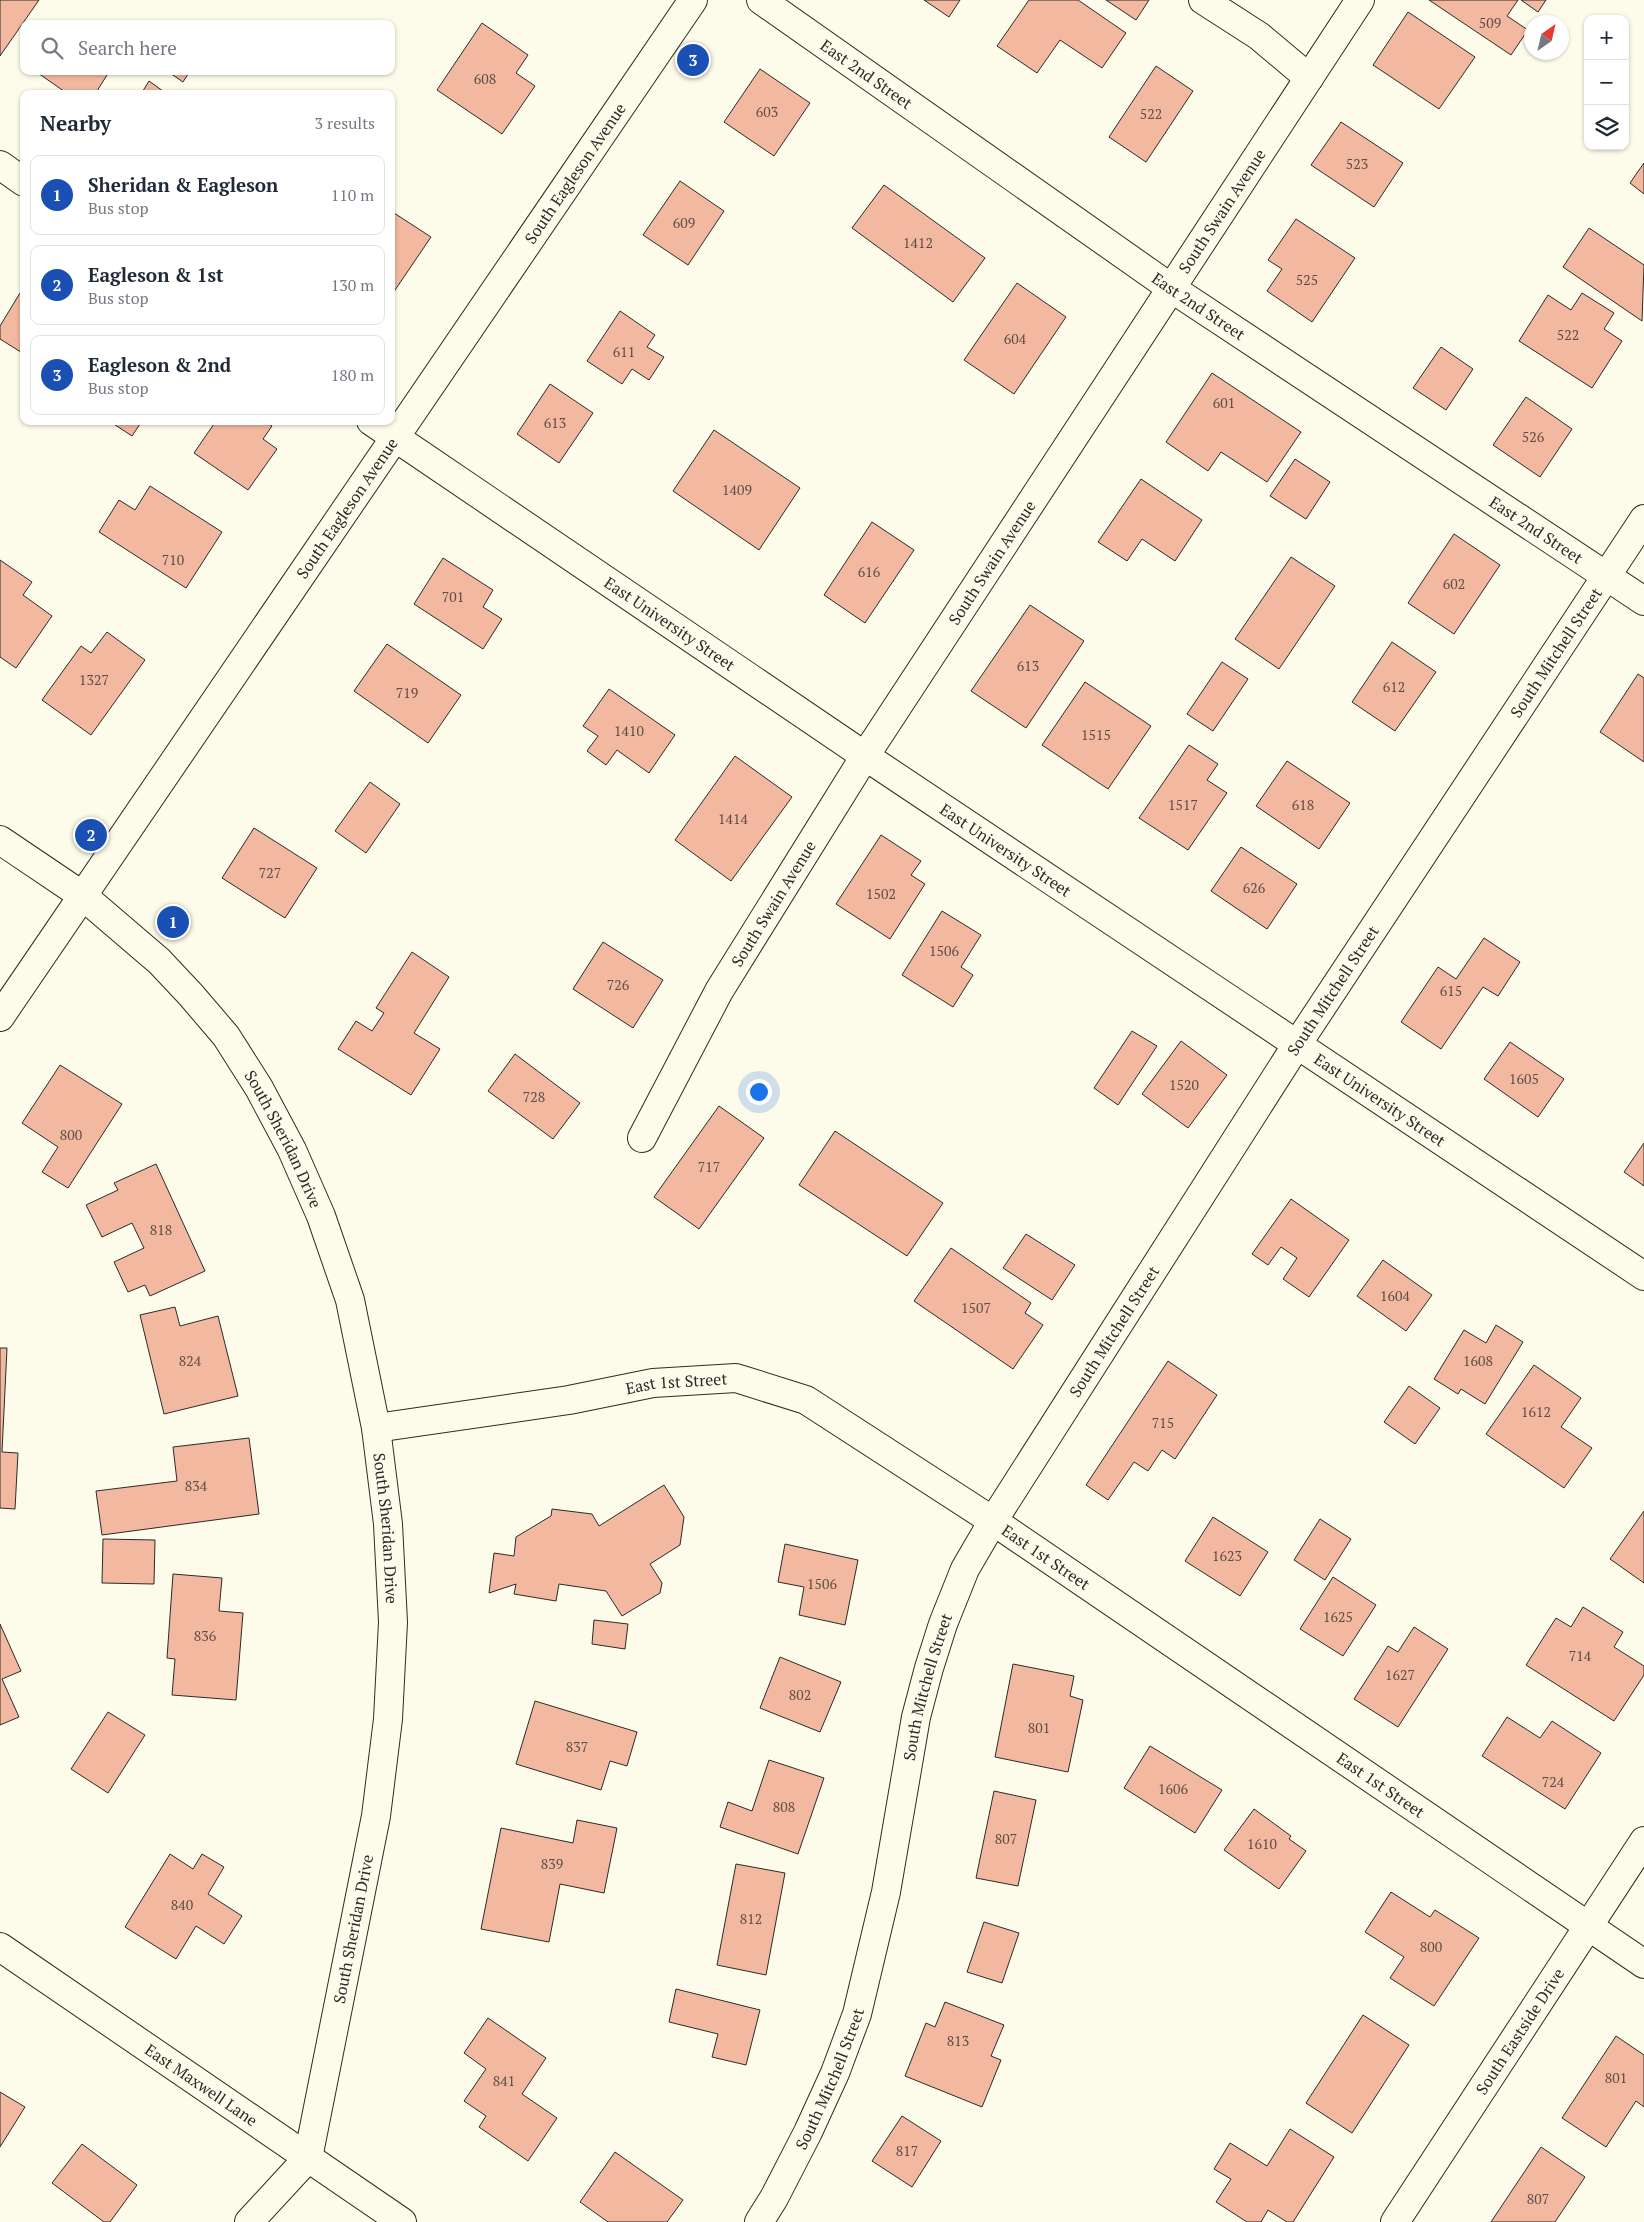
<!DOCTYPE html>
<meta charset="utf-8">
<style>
body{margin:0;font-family:"PT Serif",serif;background:#f2f2f3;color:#1f2937}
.controls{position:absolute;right:15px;top:15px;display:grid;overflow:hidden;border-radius:10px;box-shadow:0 1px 4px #0004}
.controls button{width:45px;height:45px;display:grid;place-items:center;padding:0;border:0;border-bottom:1px solid #e0e1e3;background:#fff;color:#1f2937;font:25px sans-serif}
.compass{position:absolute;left:1524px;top:15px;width:45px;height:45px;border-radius:50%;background:#fff;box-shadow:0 1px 4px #0004;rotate:34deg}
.you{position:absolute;left:758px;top:1091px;width:18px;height:18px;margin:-12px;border:4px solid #fff;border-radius:50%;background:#1a73e8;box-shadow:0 0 0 8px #1a73e833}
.badge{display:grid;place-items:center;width:32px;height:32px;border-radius:50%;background:#ea580c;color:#fff;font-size:16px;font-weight:700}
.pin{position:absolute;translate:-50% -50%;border:2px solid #fff;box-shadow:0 1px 5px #0006}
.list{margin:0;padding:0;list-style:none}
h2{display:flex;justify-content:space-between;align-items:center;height:65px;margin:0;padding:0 20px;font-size:21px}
h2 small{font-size:16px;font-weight:400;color:#747a83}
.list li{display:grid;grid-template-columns:32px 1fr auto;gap:15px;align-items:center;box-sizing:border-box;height:80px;margin:0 10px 10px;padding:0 10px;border:1px solid #e0e1e3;border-radius:10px}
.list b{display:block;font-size:19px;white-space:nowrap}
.list p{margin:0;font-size:16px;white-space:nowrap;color:#747a83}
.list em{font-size:16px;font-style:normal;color:#747a83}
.icon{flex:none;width:28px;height:28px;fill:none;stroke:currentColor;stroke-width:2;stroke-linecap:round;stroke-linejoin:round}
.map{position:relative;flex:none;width:1644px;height:2222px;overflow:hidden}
.search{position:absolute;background:#fff;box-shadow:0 1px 4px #0004;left:20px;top:20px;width:375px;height:55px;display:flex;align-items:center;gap:12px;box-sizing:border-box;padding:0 18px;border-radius:10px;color:#747a83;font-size:19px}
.panel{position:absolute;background:#fff;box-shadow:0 1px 4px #0004;left:20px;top:90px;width:375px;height:335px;border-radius:10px}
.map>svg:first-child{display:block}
</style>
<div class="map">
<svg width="1644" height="2222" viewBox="0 0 1644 2222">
<rect width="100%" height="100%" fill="#fdfbea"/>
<path fill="#f2b8a0" stroke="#2b2b2b" d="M 0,0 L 39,0 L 0,56 Z
M 924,0 L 960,0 L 949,17 Z
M 1029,0 L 1078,0 L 1126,33 L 1102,68 L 1060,40 L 1037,73 L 997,46 Z
M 1106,0 L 1149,0 L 1136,20 Z
M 1429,0 L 1518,0 L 1507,16 L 1528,30 L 1511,55 Z
M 1521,0 L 1546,0 L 1538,12 Z
M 1408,12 L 1475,57 L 1439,109 L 1373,65 Z
M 482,23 L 528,55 L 516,73 L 535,86 L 502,134 L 437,90 Z
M 1156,66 L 1193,91 L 1146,162 L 1109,137 Z
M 760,69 L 810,103 L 774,156 L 724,122 Z
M 35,71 L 108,71 L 109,72 L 95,94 L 68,94 Z
M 167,71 L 190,71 L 183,82 Z
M 149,81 L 167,94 L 141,94 Z
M 1341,122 L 1403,163 L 1374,207 L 1311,165 Z
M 1644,163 L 1644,194 L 1630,183 Z
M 680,181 L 724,211 L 688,265 L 643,235 Z
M 884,185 L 985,258 L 953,302 L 852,228 Z
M 391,211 L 431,237 L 391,296 Z
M 1296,219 L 1355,258 L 1312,322 L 1267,291 L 1282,269 L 1268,260 Z
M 1589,228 L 1644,265 L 1642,321 L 1563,267 Z
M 1017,283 L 1066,317 L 1014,394 L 964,360 Z
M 20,293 L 24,295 L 24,354 L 0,339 L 0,326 Z
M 1582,293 L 1614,313 L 1604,329 L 1622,341 L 1592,388 L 1519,341 L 1548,295 L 1571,310 Z
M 620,311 L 655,335 L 647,347 L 664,357 L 649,380 L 632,369 L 622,384 L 587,361 Z
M 1441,347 L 1473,369 L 1446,410 L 1413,388 Z
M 1212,373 L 1301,432 L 1267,482 L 1221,452 L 1208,471 L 1166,442 Z
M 550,384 L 593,413 L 559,463 L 517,434 Z
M 1526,397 L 1572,429 L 1540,477 L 1493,445 Z
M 109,421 L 142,421 L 132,436 Z
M 216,421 L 265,421 L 272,426 L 263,439 L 277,449 L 248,490 L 194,453 Z
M 714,430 L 800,488 L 759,550 L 673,491 Z
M 1295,459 L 1330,482 L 1306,519 L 1270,496 Z
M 1141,479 L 1202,520 L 1175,561 L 1142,539 L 1127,561 L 1098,542 Z
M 150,486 L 222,532 L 186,588 L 99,532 L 119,500 L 135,510 Z
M 872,522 L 914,550 L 865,623 L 824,595 Z
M 1454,534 L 1500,565 L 1454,634 L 1408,603 Z
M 1291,557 L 1335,586 L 1279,669 L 1235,639 Z
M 443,558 L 493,590 L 483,607 L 502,619 L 483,649 L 414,604 Z
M 0,560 L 32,582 L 23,595 L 52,616 L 16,668 L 0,657 Z
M 1030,605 L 1084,641 L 1026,728 L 971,691 Z
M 107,632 L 145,660 L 91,735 L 42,700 L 81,646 L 91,653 Z
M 1392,642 L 1436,672 L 1395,731 L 1352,702 Z
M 387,644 L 461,695 L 428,743 L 354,691 Z
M 1222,662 L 1248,679 L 1213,731 L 1187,714 Z
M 1638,674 L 1644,678 L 1644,762 L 1600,732 Z
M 1085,682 L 1151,726 L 1108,789 L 1042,745 Z
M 609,689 L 675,735 L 649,773 L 617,750 L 606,765 L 587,751 L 598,736 L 583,726 Z
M 1189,745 L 1218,764 L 1207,780 L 1227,793 L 1188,850 L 1139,818 Z
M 735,756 L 792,797 L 731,881 L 675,840 Z
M 1287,761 L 1350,803 L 1319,849 L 1256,806 Z
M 370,782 L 400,804 L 366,853 L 335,831 Z
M 254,828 L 317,868 L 285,918 L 222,878 Z
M 881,835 L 921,861 L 911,875 L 925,884 L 890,939 L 836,904 Z
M 1241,847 L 1297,884 L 1267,929 L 1211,891 Z
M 942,911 L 981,935 L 961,967 L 973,975 L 953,1007 L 902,975 Z
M 1484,938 L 1520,962 L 1498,996 L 1483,987 L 1441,1049 L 1401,1022 L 1438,967 L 1456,979 Z
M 603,942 L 663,980 L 633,1028 L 573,989 Z
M 412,952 L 449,977 L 414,1033 L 440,1049 L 411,1095 L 338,1049 L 356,1021 L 372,1031 L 384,1013 L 376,1008 Z
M 1132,1031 L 1157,1046 L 1118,1105 L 1094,1088 Z
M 1181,1041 L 1227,1075 L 1188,1128 L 1142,1094 Z
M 1510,1042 L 1564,1079 L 1538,1117 L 1484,1079 Z
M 515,1054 L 580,1103 L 553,1139 L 488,1091 Z
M 60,1065 L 122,1104 L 68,1188 L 42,1172 L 58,1147 L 22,1123 Z
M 719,1106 L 764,1138 L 699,1229 L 654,1197 Z
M 835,1131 L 943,1203 L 907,1256 L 799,1185 Z
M 1644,1143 L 1644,1186 L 1624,1172 Z
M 156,1164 L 205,1271 L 150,1296 L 145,1285 L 128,1292 L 114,1262 L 144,1248 L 132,1223 L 102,1237 L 86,1205 L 118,1190 L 114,1183 Z
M 1291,1199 L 1349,1240 L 1309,1297 L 1283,1279 L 1297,1258 L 1281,1247 L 1268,1265 L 1252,1254 Z
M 1026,1234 L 1075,1265 L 1052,1300 L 1003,1268 Z
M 951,1248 L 1031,1303 L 1025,1313 L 1043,1325 L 1013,1369 L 914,1301 Z
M 1383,1260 L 1432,1295 L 1406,1331 L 1357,1296 Z
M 175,1307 L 180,1326 L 218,1316 L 238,1396 L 164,1414 L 140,1315 Z
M 1496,1325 L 1523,1342 L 1485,1404 L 1461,1389 L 1458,1394 L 1434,1379 L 1464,1330 L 1486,1343 Z
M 0,1348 L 7,1348 L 2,1452 L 18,1453 L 15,1509 L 0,1508 Z
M 1168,1361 L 1217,1395 L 1175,1459 L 1162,1450 L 1148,1471 L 1134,1462 L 1108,1500 L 1086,1485 Z
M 1534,1365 L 1581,1398 L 1561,1427 L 1592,1448 L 1564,1488 L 1486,1434 Z
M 1409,1386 L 1440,1408 L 1415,1444 L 1384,1422 Z
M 249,1438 L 259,1514 L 102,1535 L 96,1491 L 177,1481 L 173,1447 Z
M 664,1485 L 684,1517 L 680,1545 L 650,1564 L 662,1583 L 660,1593 L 622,1616 L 606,1591 L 559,1584 L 556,1601 L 514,1594 L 516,1584 L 489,1593 L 494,1553 L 514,1556 L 516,1537 L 551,1516 L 552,1509 L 592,1514 L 599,1526 Z
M 1644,1511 L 1644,1583 L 1610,1559 Z
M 1213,1517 L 1268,1552 L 1240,1596 L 1185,1561 Z
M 1320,1519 L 1351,1539 L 1325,1580 L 1294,1560 Z
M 103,1539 L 155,1540 L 154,1584 L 102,1583 Z
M 785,1544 L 858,1560 L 845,1625 L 799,1615 L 804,1587 L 778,1582 Z
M 173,1574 L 222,1578 L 219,1611 L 243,1613 L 236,1700 L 172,1695 L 175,1659 L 167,1658 Z
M 1333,1577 L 1376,1605 L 1343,1656 L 1300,1629 Z
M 1583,1607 L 1623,1632 L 1614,1647 L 1644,1666 L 1644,1675 L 1614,1721 L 1526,1665 L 1556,1618 L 1571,1627 Z
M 594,1620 L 628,1624 L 625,1649 L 592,1644 Z
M 0,1624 L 21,1671 L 2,1679 L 19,1717 L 0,1725 Z
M 1414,1627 L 1448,1649 L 1398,1727 L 1354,1699 L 1388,1646 L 1398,1652 Z
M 780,1657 L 841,1682 L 820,1732 L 760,1708 Z
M 1013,1664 L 1074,1676 L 1070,1696 L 1083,1700 L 1068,1772 L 995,1757 Z
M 535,1701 L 637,1732 L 627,1766 L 610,1761 L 601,1790 L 516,1764 Z
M 108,1712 L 145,1735 L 108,1793 L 71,1769 Z
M 1507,1717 L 1540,1738 L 1552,1721 L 1601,1753 L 1565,1809 L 1482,1756 Z
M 1150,1746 L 1222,1790 L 1195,1833 L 1124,1788 Z
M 769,1760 L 824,1778 L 798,1854 L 720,1827 L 728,1802 L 752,1811 Z
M 994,1791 L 1036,1800 L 1018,1886 L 976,1878 Z
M 1254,1809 L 1291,1836 L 1289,1839 L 1306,1851 L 1279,1889 L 1224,1850 Z
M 577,1820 L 617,1828 L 604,1893 L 560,1884 L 549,1942 L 481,1929 L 501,1828 L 573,1843 Z
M 170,1854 L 193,1869 L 202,1854 L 224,1867 L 208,1894 L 242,1916 L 224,1944 L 196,1926 L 176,1959 L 125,1927 Z
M 736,1864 L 785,1873 L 766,1975 L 717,1965 Z
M 1391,1892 L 1430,1917 L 1435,1910 L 1479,1938 L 1434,2006 L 1390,1978 L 1404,1957 L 1365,1932 Z
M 984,1922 L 1019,1933 L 1002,1983 L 967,1972 Z
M 676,1989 L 760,2010 L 746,2065 L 712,2057 L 718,2034 L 669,2022 Z
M 945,2002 L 1004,2025 L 991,2056 L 1001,2060 L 982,2107 L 905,2076 L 926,2023 L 935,2027 Z
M 1363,2015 L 1409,2045 L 1352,2133 L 1306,2103 Z
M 488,2018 L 546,2058 L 522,2094 L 557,2118 L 528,2161 L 479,2127 L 486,2116 L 464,2101 L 486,2069 L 464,2053 Z
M 1616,2036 L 1644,2055 L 1644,2107 L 1636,2101 L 1606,2147 L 1562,2118 Z
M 0,2092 L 25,2107 L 0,2147 Z
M 902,2116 L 941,2141 L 912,2187 L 872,2161 Z
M 1290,2129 L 1334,2157 L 1293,2222 L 1287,2222 L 1268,2210 L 1261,2222 L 1247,2222 L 1216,2202 L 1231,2179 L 1214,2169 L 1230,2143 L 1267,2166 Z
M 82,2144 L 137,2185 L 110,2222 L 104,2222 L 52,2183 Z
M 1541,2147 L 1585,2177 L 1555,2222 L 1491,2222 Z
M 615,2152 L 683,2200 L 667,2222 L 608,2222 L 580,2202 Z"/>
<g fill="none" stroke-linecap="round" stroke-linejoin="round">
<g stroke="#2b2b2b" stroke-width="30">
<g id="minor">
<path id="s1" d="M 761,0 L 1171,288 L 1644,601"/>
<path d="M 1203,0 L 1259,36 L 1309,78"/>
<path d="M 0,165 L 24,182"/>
<path id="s2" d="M 371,421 L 865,756 L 1644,1276"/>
<path id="s3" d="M 0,840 L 83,896 L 159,961 L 191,995 L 226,1036 L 259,1088 L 292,1150 L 321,1216 L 350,1300 L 376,1428 L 388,1524 L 393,1622 L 388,1719 L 376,1816 L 308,2158 L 249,2222"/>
<path id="s4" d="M 0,1017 L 693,0"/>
<path id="s5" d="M 642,1138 L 719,991 L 865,756 L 1360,0"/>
<path id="s6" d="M 376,1428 L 569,1400 L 653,1383 L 736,1378 L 806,1400 L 993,1521 L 1644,1964"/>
<path id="s7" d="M 0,1947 L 402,2222"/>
<path id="s8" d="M 759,2222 L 774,2198 L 808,2132 L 835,2073 L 857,2014 L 886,1892 L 916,1717 L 929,1668 L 943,1624 L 965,1569 L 993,1521 L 1296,1046 L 1644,519"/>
<path id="s9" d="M 1395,2222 L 1644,1841"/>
</g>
</g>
<use href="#minor" stroke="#fdfbea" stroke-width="28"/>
</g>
<g text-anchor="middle" stroke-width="4" stroke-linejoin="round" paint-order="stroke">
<g font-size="14" fill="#5d4e48">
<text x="1490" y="28">509</text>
<text x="485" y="84">608</text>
<text x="767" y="117">603</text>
<text x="1151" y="119">522</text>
<text x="1357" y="169">523</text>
<text x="684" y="228">609</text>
<text x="918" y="248">1412</text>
<text x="1307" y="285">525</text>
<text x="1568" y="340">522</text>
<text x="1015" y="344">604</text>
<text x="624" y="357">611</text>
<text x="1224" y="408">601</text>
<text x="555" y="428">613</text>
<text x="1533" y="442">526</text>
<text x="737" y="495">1409</text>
<text x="173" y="565">710</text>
<text x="869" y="577">616</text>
<text x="1454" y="589">602</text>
<text x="453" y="602">701</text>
<text x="1028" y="671">613</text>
<text x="94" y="685">1327</text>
<text x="1394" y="692">612</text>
<text x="407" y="698">719</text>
<text x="629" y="736">1410</text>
<text x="1096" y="740">1515</text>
<text x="1183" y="810">1517</text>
<text x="1303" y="810">618</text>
<text x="733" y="824">1414</text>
<text x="270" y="878">727</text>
<text x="1254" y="893">626</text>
<text x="881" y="899">1502</text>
<text x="944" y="956">1506</text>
<text x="618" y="990">726</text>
<text x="1451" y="996">615</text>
<text x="1524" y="1084">1605</text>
<text x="1184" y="1090">1520</text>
<text x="534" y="1102">728</text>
<text x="71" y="1140">800</text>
<text x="709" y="1172">717</text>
<text x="161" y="1235">818</text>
<text x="1395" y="1301">1604</text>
<text x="976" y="1313">1507</text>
<text x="190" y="1366">824</text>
<text x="1478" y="1366">1608</text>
<text x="1536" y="1417">1612</text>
<text x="1163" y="1428">715</text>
<text x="196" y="1491">834</text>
<text x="1227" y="1561">1623</text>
<text x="822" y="1589">1506</text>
<text x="1338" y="1622">1625</text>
<text x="205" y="1641">836</text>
<text x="1580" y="1661">714</text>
<text x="1400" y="1680">1627</text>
<text x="800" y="1700">802</text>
<text x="1039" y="1733">801</text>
<text x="577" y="1752">837</text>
<text x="1553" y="1787">724</text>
<text x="1173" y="1794">1606</text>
<text x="784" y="1812">808</text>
<text x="1006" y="1844">807</text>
<text x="1262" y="1849">1610</text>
<text x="552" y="1869">839</text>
<text x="182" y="1910">840</text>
<text x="751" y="1924">812</text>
<text x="1431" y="1952">800</text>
<text x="958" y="2046">813</text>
<text x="1616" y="2083">801</text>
<text x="504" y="2086">841</text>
<text x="907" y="2156">817</text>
<text x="1538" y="2204">807</text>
</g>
<g font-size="16" fill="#2b2b2b" stroke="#fdfbea">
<text dy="6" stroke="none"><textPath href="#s1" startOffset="129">East 2nd Street</textPath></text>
<text dy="6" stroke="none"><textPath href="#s4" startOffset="1021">South Eagleson Avenue</textPath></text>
<text dy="6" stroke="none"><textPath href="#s5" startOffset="1094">South Swain Avenue</textPath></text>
<text dy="6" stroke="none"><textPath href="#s1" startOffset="534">East 2nd Street</textPath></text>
<text dy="6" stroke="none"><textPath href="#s4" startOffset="616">South Eagleson Avenue</textPath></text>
<text dy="6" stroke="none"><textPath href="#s1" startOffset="939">East 2nd Street</textPath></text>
<text dy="6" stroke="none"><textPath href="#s5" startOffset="674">South Swain Avenue</textPath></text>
<text dy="6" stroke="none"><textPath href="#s2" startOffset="361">East University Street</textPath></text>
<text dy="6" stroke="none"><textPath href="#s8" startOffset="1780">South Mitchell Street</textPath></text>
<text dy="6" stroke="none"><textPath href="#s2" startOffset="766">East University Street</textPath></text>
<text dy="6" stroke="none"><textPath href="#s5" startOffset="269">South Swain Avenue</textPath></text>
<text dy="6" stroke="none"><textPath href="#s8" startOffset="1375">South Mitchell Street</textPath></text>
<text dy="6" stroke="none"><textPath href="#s2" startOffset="1216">East University Street</textPath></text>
<text dy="6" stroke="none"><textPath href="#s3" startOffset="419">South Sheridan Drive</textPath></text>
<text dy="6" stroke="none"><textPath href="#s8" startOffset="970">South Mitchell Street</textPath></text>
<text dy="6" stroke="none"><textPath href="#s6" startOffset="304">East 1st Street</textPath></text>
<text dy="6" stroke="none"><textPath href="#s3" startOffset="825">South Sheridan Drive</textPath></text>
<text dy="6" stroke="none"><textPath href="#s6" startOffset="724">East 1st Street</textPath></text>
<text dy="6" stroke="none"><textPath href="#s8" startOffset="565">South Mitchell Street</textPath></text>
<text dy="6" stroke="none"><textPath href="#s6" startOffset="1129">East 1st Street</textPath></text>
<text transform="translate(353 1929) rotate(-79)" y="6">South Sheridan Drive</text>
<text dy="6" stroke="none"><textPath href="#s9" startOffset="228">South Eastside Drive</textPath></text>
<text dy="6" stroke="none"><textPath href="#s8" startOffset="160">South Mitchell Street</textPath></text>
<text dy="6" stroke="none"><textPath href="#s7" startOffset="244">East Maxwell Lane</textPath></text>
</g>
</g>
</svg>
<div class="controls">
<button>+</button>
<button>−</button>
<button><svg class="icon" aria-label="layers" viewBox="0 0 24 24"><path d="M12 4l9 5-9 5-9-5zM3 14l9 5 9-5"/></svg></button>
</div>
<svg class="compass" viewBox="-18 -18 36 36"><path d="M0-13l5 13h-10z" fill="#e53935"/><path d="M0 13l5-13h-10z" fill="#747a83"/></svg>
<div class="you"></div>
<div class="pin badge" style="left:173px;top:922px;background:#1a4fb4">1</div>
<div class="pin badge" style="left:91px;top:835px;background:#1a4fb4">2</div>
<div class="pin badge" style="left:693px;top:60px;background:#1a4fb4">3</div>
<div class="search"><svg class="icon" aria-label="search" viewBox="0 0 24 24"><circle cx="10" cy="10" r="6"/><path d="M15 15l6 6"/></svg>Search here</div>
<section class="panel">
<h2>Nearby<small>3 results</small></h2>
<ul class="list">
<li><span class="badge" style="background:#1a4fb4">1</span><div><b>Sheridan &amp; Eagleson</b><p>Bus stop</p></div><em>110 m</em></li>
<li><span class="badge" style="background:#1a4fb4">2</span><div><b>Eagleson &amp; 1st</b><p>Bus stop</p></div><em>130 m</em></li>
<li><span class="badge" style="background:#1a4fb4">3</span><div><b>Eagleson &amp; 2nd</b><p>Bus stop</p></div><em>180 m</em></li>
</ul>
</section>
</div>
